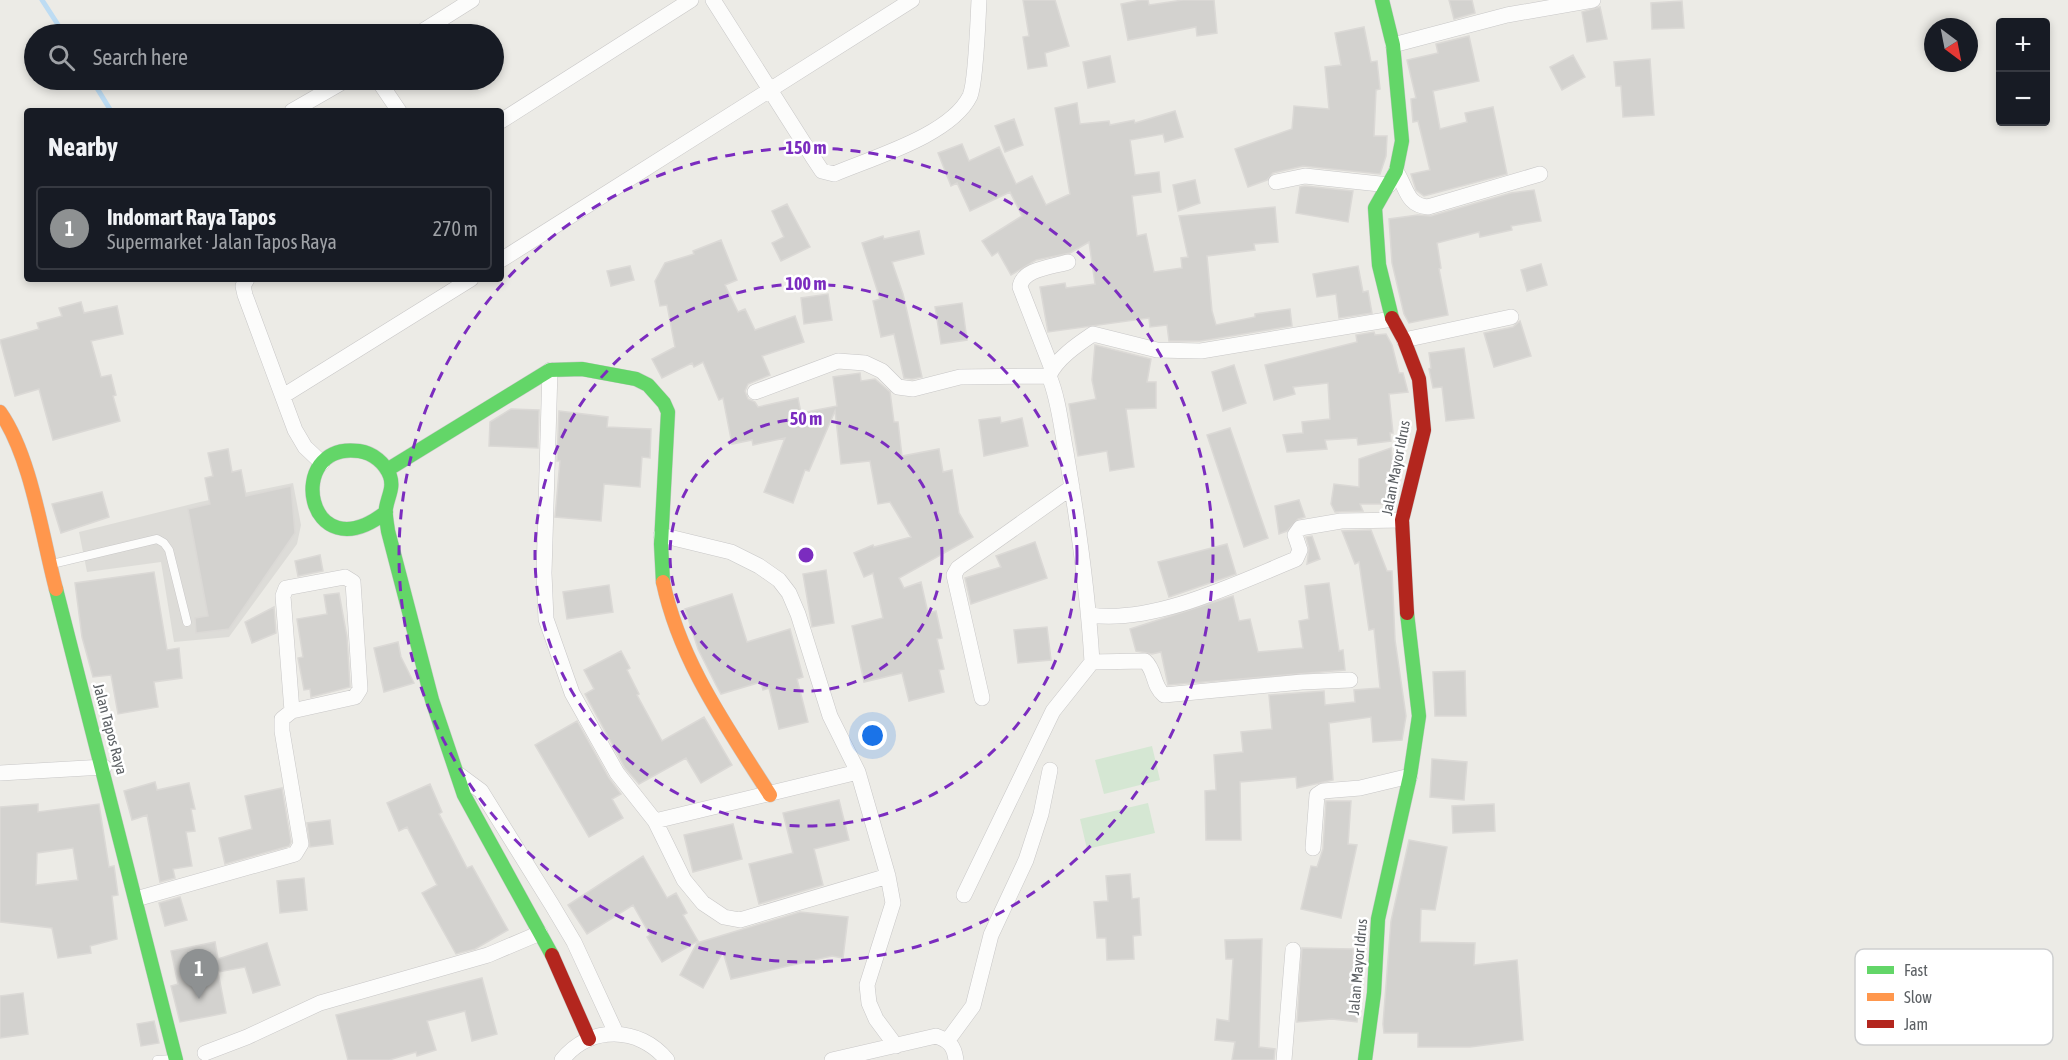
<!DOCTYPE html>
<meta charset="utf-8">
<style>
body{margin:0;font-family:"Asap Condensed",sans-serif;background:#20242c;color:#f1f3f6}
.controls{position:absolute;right:18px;top:18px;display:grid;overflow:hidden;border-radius:6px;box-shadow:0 3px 9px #0003}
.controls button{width:54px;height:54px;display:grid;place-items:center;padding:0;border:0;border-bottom:2px solid #363941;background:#171b24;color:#f1f3f6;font:30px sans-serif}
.compass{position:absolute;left:1924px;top:18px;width:54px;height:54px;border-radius:50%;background:#171b24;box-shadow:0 3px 9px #0003;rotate:148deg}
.you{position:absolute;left:873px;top:736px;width:21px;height:21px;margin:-15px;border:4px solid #fff;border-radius:50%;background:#1a73e8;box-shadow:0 0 0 9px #1a73e833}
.badge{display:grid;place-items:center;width:39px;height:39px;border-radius:50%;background:#8e9192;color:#fff;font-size:20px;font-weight:700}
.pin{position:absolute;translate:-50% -50px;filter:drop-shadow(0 2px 3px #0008)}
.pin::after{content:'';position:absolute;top:32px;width:21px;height:18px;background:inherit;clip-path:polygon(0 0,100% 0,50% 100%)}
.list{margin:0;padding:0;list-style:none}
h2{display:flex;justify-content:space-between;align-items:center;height:78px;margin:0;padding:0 24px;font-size:26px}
h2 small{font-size:20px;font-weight:400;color:#9ea1a6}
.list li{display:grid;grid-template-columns:39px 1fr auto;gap:18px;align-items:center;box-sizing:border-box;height:84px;margin:0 12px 12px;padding:0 12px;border:2px solid #363941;border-radius:6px}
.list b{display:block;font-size:22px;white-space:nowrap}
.list p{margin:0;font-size:20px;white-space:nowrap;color:#9ea1a6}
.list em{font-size:20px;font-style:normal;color:#9ea1a6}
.icon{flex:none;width:33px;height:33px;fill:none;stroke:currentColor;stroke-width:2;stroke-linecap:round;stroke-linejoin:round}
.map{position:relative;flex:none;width:2068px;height:1060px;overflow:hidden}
.search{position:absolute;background:#171b24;box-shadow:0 3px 9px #0003;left:24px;top:24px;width:480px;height:66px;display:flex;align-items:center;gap:15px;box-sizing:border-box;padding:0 21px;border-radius:33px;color:#9ea1a6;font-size:22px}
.panel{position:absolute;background:#171b24;box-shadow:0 3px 9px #0003;left:24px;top:108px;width:480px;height:174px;border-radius:6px}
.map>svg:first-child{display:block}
</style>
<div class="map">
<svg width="2068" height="1060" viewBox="0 0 2068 1060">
<rect width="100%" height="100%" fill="#ecebe6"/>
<path fill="#dddcd8" d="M 293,483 L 301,525 L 297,544 L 229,637 L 174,642 L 161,562 L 87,572 L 79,532 L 200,502 Z"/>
<path fill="#d5e7d3" d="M 1152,746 L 1160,780 L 1104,794 L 1095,760 Z
M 1148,803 L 1155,833 L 1087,849 L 1080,819 Z"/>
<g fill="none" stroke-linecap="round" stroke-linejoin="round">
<path stroke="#bddcf3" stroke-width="5" d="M 42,0 L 64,34
M 92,80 L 111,111"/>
</g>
<path fill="#d3d2cf" stroke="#dbd9d6" stroke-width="1.5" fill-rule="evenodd" d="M 1023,0 L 1055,0 L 1069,46 L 1045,53 L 1047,66 L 1028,69 L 1023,37 L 1029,36 Z
M 1141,0 L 1148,0 L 1149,5 L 1183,0 L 1214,0 L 1217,33 L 1197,36 L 1196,27 L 1128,40 L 1121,4 Z
M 1449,0 L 1472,0 L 1475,13 L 1454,19 Z
M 1682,1 L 1684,28 L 1652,29 L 1651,3 Z
M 1600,7 L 1607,39 L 1587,42 L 1582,12 Z
M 1364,27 L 1371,62 L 1377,61 L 1380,89 L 1376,90 L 1374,136 L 1387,136 L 1386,156 L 1380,174 L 1303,166 L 1273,173 L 1267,180 L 1248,187 L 1235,149 L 1292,129 L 1294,106 L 1329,109 L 1325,67 L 1341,65 L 1335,33 Z
M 1469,36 L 1479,81 L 1433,91 L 1440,129 L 1467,122 L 1465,113 L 1493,107 L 1507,174 L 1424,196 L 1416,190 L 1411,174 L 1430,170 L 1418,121 L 1413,122 L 1411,99 L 1416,98 L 1407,60 L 1438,53 L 1436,44 Z
M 1573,55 L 1585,77 L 1562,90 L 1550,67 Z
M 1110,56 L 1115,82 L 1088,88 L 1083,62 Z
M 1650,59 L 1654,115 L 1623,117 L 1621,86 L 1616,86 L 1614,62 Z
M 1077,103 L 1080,124 L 1109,121 L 1110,125 L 1134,120 L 1135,123 L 1175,111 L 1183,137 L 1165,142 L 1163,134 L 1130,140 L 1135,175 L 1159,172 L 1161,192 L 1132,196 L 1137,236 L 1146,234 L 1154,272 L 1182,268 L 1181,258 L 1188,257 L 1179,216 L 1275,207 L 1278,242 L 1254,244 L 1255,250 L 1207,256 L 1212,311 L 1216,325 L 1255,317 L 1255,314 L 1290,309 L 1292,326 L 1200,341 L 1169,341 L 1167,325 L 1150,327 L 1149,318 L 1048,332 L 1040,287 L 1065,283 L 1066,288 L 1095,284 L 1089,242 L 1070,253 L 1036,260 L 1011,275 L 998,252 L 992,256 L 982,241 L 1022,216 L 1010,192 L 970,211 L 957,183 L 951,186 L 938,153 L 962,144 L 969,161 L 999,147 L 1016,184 L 1032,176 L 1046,205 L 1070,194 L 1055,108 Z
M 1014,119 L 1023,145 L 1005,152 L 995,126 Z
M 1195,180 L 1200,203 L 1178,211 L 1173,185 Z
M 1305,186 L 1353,191 L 1348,222 L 1296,213 L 1300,187 Z
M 1534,190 L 1541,221 L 1511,226 L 1512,230 L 1480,237 L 1479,232 L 1437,243 L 1441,268 L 1439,269 L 1448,315 L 1409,323 L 1404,314 L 1392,263 L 1389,219 L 1418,215 L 1431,216 L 1511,193 Z
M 787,204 L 810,247 L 781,261 L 772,243 L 784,237 L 772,211 Z
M 919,231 L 924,254 L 892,262 L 903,294 L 922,377 L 912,379 L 904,378 L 894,334 L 881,337 L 873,301 L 880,299 L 862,243 L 883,236 L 884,239 Z
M 721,240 L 737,280 L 725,285 L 738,312 L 745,309 L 755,330 L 795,316 L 804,342 L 762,356 L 770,375 L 748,384 L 745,391 L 748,399 L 755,402 L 758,407 L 798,398 L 801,413 L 837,406 L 833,377 L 860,373 L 861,381 L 875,379 L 890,392 L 894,422 L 898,422 L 902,456 L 939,449 L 943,472 L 952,470 L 959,513 L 973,537 L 899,578 L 904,588 L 921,582 L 928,613 L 936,611 L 942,638 L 937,639 L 944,669 L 939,670 L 944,692 L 909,701 L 902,673 L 864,682 L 852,626 L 883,618 L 873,573 L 864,577 L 854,553 L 873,545 L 874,547 L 911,537 L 890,502 L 878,504 L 870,461 L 841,464 L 835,411 L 809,471 L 805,470 L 793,503 L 764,492 L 785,438 L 753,445 L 752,440 L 732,444 L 723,398 L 719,400 L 703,362 L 694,367 L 692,363 L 662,378 L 652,359 L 675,347 L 667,305 L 660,306 L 655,281 L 665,263 L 694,254 L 693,251 Z
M 1541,264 L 1547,285 L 1527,291 L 1521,270 Z
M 630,266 L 634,280 L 611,286 L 607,271 Z
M 1358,266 L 1363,292 L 1368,291 L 1372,313 L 1339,318 L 1336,294 L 1317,297 L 1313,274 Z
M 828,294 L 832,320 L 804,324 L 801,298 Z
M 81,302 L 84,313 L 117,306 L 123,334 L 91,341 L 101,377 L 111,375 L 116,395 L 113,396 L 120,421 L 53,440 L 39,389 L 15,396 L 0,340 L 39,329 L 37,323 L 62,316 L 59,308 Z
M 962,303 L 967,340 L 941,344 L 935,307 Z
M 1520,321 L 1531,356 L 1494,367 L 1484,333 L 1513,327 Z
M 1374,332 L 1375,335 L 1386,334 L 1392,345 L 1399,373 L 1403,373 L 1408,392 L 1389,394 L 1393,433 L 1390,433 L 1391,441 L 1358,445 L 1357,438 L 1325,440 L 1327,449 L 1287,452 L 1283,435 L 1303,433 L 1302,422 L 1330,419 L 1328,383 L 1293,387 L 1295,394 L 1274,400 L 1265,365 L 1357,342 L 1356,335 Z
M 1095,345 L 1151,359 L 1147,382 L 1156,382 L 1156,408 L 1126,409 L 1134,467 L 1110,471 L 1107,451 L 1078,456 L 1069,404 L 1096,399 L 1092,380 Z
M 1464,348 L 1474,418 L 1446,421 L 1442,387 L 1433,388 L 1429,369 L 1431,368 L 1429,353 Z
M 1234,365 L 1246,403 L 1223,411 L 1212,372 Z
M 511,409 L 539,410 L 538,448 L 489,446 L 490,422 Z
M 559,411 L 608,417 L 607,427 L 651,429 L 650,458 L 642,457 L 640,487 L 604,484 L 601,521 L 555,517 L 560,461 L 557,461 Z
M 1000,417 L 1001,423 L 1022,418 L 1028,446 L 984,456 L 979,420 Z
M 1230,428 L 1268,538 L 1244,547 L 1207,435 Z
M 1391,448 L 1394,472 L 1387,472 L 1387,504 L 1360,504 L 1363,511 L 1335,512 L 1331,504 L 1334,484 L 1359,487 L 1359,459 Z
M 228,449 L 232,472 L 241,470 L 246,496 L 291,486 L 295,533 L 229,629 L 196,633 L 195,618 L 208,616 L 188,509 L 210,504 L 205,478 L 213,476 L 208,453 Z
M 102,492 L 109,517 L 61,533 L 52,504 Z
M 1299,500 L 1305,517 L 1298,519 L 1287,531 L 1279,534 L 1275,506 Z
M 1371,530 L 1387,571 L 1392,571 L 1395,640 L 1406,716 L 1402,740 L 1373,742 L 1371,717 L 1329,723 L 1333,780 L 1297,788 L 1296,777 L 1240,782 L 1241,840 L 1206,840 L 1205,791 L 1216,790 L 1214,755 L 1243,752 L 1241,732 L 1272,729 L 1269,695 L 1324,691 L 1325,705 L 1355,702 L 1354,690 L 1380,688 L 1374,629 L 1369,630 L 1359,562 L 1355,564 L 1342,531 Z
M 1312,536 L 1320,559 L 1307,564 L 1309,548 L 1306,537 Z
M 1035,542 L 1047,578 L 971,604 L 965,578 L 1001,567 L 996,556 Z
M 1227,544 L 1236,574 L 1169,597 L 1158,562 Z
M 320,555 L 323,571 L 298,576 L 295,561 Z
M 826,570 L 834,623 L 812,627 L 803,574 Z
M 154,572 L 167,650 L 179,648 L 182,678 L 154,682 L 158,707 L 118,714 L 111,675 L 93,677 L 82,637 L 75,583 Z
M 1329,583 L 1339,651 L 1343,650 L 1345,670 L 1168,685 L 1161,652 L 1152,654 L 1136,651 L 1130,629 L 1233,596 L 1239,621 L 1250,619 L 1258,652 L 1303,648 L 1299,621 L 1309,619 L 1305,586 Z
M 609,585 L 613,612 L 567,619 L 563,592 Z
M 339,593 L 347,637 L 350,687 L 311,697 L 310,689 L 304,690 L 298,658 L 303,657 L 297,619 L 327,614 L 324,595 Z
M 732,594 L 747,642 L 790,629 L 803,677 L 797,679 L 808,722 L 779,729 L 769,688 L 763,690 L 761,682 L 721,694 L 716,685 L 698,649 L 685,609 Z
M 274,607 L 276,633 L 252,643 L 245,622 Z
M 1047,627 L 1051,660 L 1018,663 L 1014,630 Z
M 398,642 L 401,657 L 414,683 L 384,692 L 374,648 Z
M 621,651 L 630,668 L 627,670 L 639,694 L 637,695 L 662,741 L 704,717 L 732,765 L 701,783 L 686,758 L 639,784 L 625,768 L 585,694 L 594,689 L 584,670 Z
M 1465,671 L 1466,716 L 1435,716 L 1433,672 Z
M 577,721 L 609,778 L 621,794 L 612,799 L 623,818 L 589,837 L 535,745 Z
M 1432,759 L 1467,762 L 1464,800 L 1430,797 Z
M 155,782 L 157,790 L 189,783 L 195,809 L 191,809 L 195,831 L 186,832 L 192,866 L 173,869 L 175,878 L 160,882 L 147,815 L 132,820 L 124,791 Z
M 430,784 L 442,812 L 439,814 L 467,868 L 472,866 L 508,930 L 475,949 L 456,954 L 422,893 L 437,885 L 407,827 L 399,831 L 387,803 Z
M 282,788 L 291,842 L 289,846 L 225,864 L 219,838 L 252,829 L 245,796 Z
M 839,800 L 849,840 L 814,849 L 823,885 L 759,904 L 749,864 L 793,853 L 783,813 Z
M 1326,801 L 1351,801 L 1348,844 L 1357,845 L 1341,918 L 1301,909 L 1311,866 L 1317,867 L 1323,849 Z
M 38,804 L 38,812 L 99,804 L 109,867 L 114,866 L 118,895 L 112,896 L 117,939 L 90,946 L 91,953 L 58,958 L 52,928 L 0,922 L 0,807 ZM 73,848 L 78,880 L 36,885 L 37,853 Z
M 1494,804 L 1495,831 L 1453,833 L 1452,806 Z
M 330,820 L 333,844 L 310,847 L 307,823 Z
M 733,824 L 742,859 L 693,872 L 684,835 Z
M 1409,840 L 1447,847 L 1435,910 L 1421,909 L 1420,942 L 1475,943 L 1474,965 L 1517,960 L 1523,1040 L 1470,1047 L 1418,1047 L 1418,1033 L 1384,1033 L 1383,1024 L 1391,921 Z
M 643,856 L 667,898 L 676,893 L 687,913 L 683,915 L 698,941 L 662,962 L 647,937 L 650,935 L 633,905 L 587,934 L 568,905 Z
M 1130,874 L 1132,899 L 1139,898 L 1141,935 L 1133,936 L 1134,959 L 1107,960 L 1106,938 L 1097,938 L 1094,902 L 1108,901 L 1106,876 Z
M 304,878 L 307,910 L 280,913 L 277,881 Z
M 180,897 L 187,920 L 165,926 L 159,903 Z
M 800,912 L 848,917 L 843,958 L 832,956 L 731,979 L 723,952 L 703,988 L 680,975 L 697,943 Z
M 1262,939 L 1259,1047 L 1275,1049 L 1274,1060 L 1232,1060 L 1235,1042 L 1215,1040 L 1217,1019 L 1229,1021 L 1233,959 L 1226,959 L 1225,940 Z
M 215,942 L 218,959 L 267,943 L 280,985 L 253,993 L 245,967 L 218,972 L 226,1013 L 180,1022 L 171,986 L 178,984 L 171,951 Z
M 1302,948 L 1353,949 L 1353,962 L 1363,962 L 1357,1022 L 1332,1019 L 1297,1022 Z
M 482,978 L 497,1034 L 472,1041 L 465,1011 L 427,1021 L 436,1050 L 417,1056 L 416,1052 L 389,1060 L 348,1060 L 336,1015 Z
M 23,993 L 28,1034 L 0,1038 L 0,996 Z
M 154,1021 L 159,1043 L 141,1046 L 137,1024 Z"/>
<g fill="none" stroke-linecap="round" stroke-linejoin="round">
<g stroke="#c8c7c7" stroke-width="9">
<path id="lane" d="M 52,564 L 157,539 L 164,543 L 169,550 L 187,622
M 157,1060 L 173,1059"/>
</g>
<g stroke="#c8c7c7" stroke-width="16">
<path id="street" d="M 713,0 L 812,156 L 822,171 L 834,174 C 874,157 951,135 970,96 C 976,82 978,19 979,0
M 418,34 L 472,0
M 1393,45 L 1507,15 L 1593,0
M 378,80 L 399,111
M 292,111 L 346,80
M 501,121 L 691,0
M 1396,171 C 1407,188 1406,205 1428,207 L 1540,174
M 1276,182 L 1305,176 L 1389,185
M 501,260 L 912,0
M 247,279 L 243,286 L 245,295 L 295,430 L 305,447 L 322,463
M 1404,340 L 1511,317
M 1052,369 L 1020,287 C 1022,269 1052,267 1068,262
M 550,370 L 544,573 L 546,619 L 572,693 L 617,773 L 655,821 L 684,880 L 703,903 L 724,917 L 740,920 L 888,876
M 755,392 L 838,361 L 865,363 L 882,371 L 898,387 L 913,389 L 960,377 L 1049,376 C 1056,359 1078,344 1093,334 L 1157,350 L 1201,351 L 1392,319
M 283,396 L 471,279
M 661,535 L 731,552 L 759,566 L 779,580 L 789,593 L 798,614 L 830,716 L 858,772 L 888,876 L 893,903 L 867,985 L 869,1003 L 876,1019 L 896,1046
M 1090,615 C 1155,624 1237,583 1296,559 L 1300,550 L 1295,535 L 1300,528 L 1341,521 L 1402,520
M 1092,662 L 1145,661 C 1156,671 1152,685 1164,695 L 1302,682 L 1350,680
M 982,698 L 954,575 L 958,568 L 1072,487
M 0,773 L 104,767
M 458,774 L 481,791 L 552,905 L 574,942 L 616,1033
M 655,821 L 858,772
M 1313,848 L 1317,795 L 1323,791 L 1360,788 L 1410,776
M 964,895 L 1053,711 L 1092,662 C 1088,592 1078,522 1066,452 C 1061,427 1059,400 1049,376
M 136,899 L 295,854 L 301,844 L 282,731 L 282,719 L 292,711 L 355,697 L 360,689 L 353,582 L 345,577 L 286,588 L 283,596 L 292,711
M 948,1040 L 973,1006 L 991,935 L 1026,860 L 1041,814 L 1050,770
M 205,1053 L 247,1037 L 320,1003 L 488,955 L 540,933
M 562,1060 C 590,1025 639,1026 667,1060
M 832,1060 L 936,1036 C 950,1041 954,1046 956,1060
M 1284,1060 L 1293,950"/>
</g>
<g stroke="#c8c9c8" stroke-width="15">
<path id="fast" d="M 1382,0 L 1393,45 L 1402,141 L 1396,171 L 1375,208 L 1379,265 L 1392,318
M 387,470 L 550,370 L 582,369 L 636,379 L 648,385 L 664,403 L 668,412 L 661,544 L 663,582
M 386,512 C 306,575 283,441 359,451 C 373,453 385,463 390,476 C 394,488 388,496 386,508 C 385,515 387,523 388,531 L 432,700 L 464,795 L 552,955
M 56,589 L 176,1060
M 1365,1060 L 1374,993 L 1378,919 L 1410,776 L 1419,716 L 1407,613"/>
</g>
<g stroke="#c8c9c8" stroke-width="15">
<path id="slow" d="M 0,412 C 31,456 42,536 56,589
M 663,582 C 680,662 727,727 770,795"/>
</g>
<g stroke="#c8c9c8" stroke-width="15">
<path id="jam" d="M 1392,318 L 1404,340 L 1419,379 L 1424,430 L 1402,520 L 1407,613
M 552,955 L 589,1039"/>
</g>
<use href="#lane" stroke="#fcfcfb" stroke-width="8"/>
<use href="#street" stroke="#fcfcfb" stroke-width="15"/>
<use href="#fast" stroke="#63d668" stroke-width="14"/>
<use href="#slow" stroke="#ff974d" stroke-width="14"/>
<use href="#jam" stroke="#b3261e" stroke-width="14"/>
</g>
<g fill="none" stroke="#7b2cbf" stroke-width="3" stroke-dasharray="10 8">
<circle cx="806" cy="555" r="136"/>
<circle cx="806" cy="555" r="271"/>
<circle cx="806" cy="555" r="407"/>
</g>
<g text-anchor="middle" stroke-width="5" stroke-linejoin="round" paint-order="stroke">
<g font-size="15" fill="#5c6064" stroke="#fff">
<text transform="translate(1396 468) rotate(-79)" y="5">Jalan Mayor Idrus</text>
<text transform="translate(110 729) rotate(75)" y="5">Jalan Tapos Raya</text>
<text transform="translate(1358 967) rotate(-85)" y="5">Jalan Mayor Idrus</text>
</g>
</g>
<rect x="1855" y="949" width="198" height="96" rx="9" fill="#fff" stroke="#cecfd0" stroke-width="1.5"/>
<rect x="1867" y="966" width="27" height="8" fill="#63d668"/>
<rect x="1867" y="993" width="27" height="8" fill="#ff974d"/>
<rect x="1867" y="1020" width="27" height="8" fill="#b3261e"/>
<g font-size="16" fill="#5c6064">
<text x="1904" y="976">Fast</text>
<text x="1904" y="1003">Slow</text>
<text x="1904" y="1030">Jam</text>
</g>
<circle cx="806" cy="555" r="9" fill="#7b2cbf" stroke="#fff" stroke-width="3"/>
<g font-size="18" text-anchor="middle" font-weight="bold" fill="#7b2cbf" stroke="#fff" stroke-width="5" stroke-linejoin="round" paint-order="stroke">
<text x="806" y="154">150 m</text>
<text x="806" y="290">100 m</text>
<text x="806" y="425">50 m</text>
</g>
</svg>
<div class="controls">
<button>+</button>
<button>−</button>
</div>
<svg class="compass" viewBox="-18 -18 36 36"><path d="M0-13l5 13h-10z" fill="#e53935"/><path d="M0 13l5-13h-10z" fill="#9ea1a6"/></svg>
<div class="you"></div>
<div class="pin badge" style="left:199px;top:999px">1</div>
<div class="search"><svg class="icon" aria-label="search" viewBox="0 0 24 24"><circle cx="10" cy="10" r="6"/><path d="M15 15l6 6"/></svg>Search here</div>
<section class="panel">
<h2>Nearby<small></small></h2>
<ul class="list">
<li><span class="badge">1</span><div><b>Indomart Raya Tapos</b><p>Supermarket · Jalan Tapos Raya</p></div><em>270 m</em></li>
</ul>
</section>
</div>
